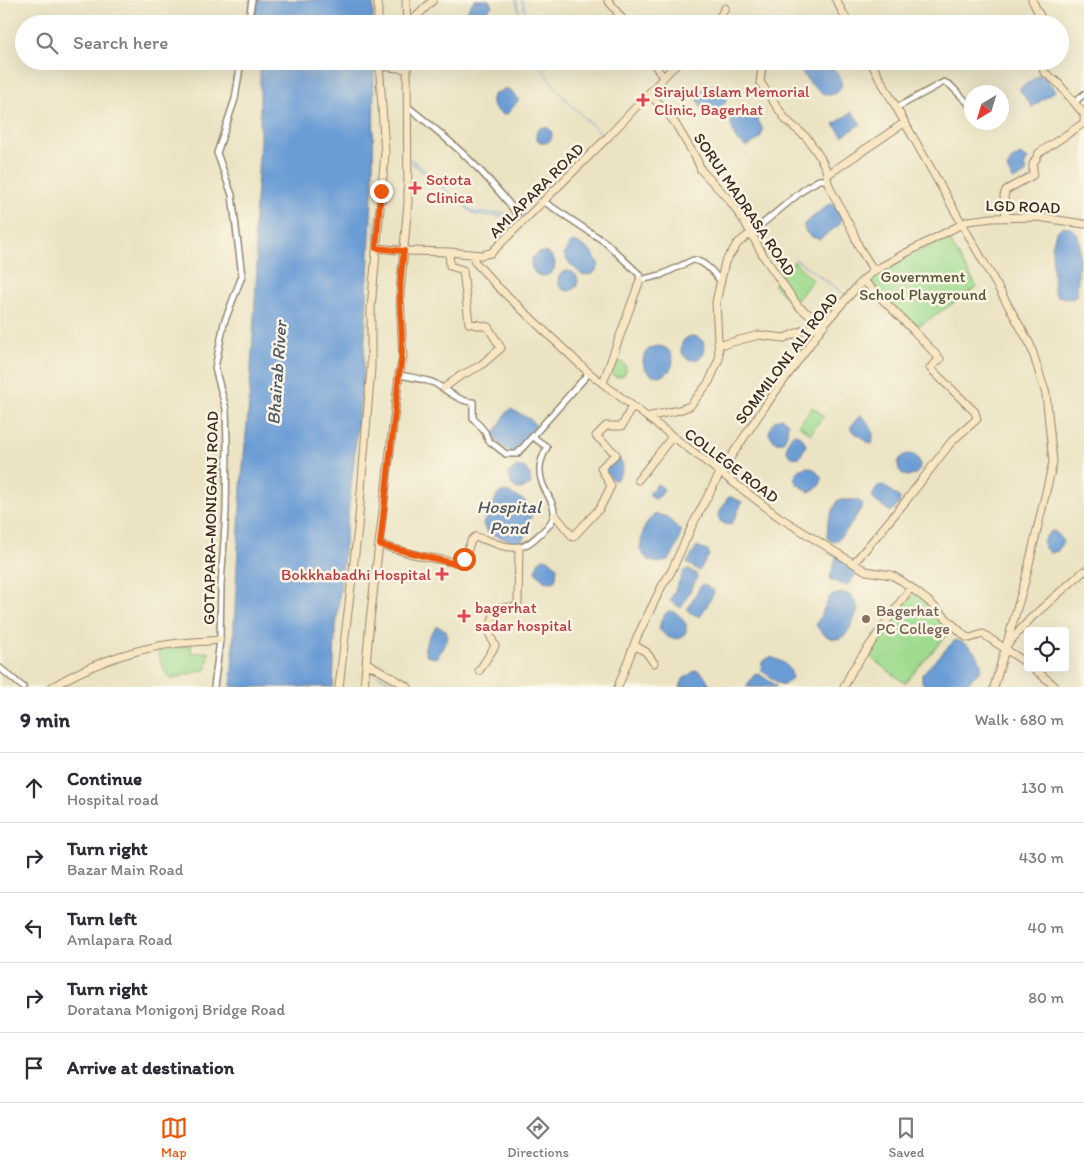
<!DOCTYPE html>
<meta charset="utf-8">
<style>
body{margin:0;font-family:Itim,sans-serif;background:#f2f2f3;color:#2b2b33}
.controls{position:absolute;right:15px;bottom:15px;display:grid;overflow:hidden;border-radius:5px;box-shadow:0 5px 20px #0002}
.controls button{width:45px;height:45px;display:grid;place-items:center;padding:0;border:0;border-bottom:1px solid #e1e1e2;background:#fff;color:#2b2b33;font:25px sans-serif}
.compass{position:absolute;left:964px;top:85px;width:45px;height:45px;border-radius:50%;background:#fff;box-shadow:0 5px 20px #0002;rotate:218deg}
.stop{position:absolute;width:15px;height:15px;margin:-11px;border:4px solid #ea580c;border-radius:50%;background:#fff}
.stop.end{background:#ea580c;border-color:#fff;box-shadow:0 1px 5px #0008}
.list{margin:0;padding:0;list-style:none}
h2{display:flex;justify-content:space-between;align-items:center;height:65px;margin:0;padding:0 20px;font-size:21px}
h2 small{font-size:16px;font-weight:400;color:#7c7c81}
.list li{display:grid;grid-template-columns:32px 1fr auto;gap:15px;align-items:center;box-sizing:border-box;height:70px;padding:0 20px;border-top:1px solid #e1e1e2}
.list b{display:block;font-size:19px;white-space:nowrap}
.list p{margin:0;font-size:16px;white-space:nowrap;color:#7c7c81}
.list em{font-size:16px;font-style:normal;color:#7c7c81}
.icon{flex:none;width:28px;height:28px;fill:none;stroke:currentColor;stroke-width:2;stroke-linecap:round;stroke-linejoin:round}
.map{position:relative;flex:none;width:1084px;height:687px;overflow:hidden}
.search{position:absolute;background:#fff;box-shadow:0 5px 20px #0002;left:15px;right:15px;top:15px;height:55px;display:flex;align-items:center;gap:12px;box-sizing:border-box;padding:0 18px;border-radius:28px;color:#7c7c81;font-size:19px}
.sheet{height:415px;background:#fff}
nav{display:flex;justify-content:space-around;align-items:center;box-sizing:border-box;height:70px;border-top:1px solid #e1e1e2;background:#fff;font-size:14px;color:#7c7c81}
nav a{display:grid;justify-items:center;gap:2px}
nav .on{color:#ea580c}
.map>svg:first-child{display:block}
</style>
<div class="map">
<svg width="1084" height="687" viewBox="0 0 1084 687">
<rect width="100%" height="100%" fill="#fcf5e5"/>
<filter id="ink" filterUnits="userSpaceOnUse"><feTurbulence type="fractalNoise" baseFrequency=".02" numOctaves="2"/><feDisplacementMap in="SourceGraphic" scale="10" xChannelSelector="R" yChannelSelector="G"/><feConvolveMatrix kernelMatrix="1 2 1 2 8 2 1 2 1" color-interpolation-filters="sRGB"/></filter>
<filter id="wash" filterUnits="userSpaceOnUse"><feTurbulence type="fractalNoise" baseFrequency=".0096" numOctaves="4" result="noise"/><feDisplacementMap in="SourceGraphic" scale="20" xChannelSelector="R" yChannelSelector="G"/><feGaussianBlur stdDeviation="1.12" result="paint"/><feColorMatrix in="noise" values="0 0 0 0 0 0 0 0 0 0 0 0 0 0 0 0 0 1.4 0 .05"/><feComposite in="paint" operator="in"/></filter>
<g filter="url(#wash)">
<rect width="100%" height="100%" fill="#ebe3c2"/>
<path fill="#9fdb8f" stroke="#6d8256" d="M 947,236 L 977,287 L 922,324 L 917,325 L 893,306 L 871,281 L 875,275 Z
M 794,261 L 813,280 L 793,305 L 773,285 Z
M610 369a8 8 0 1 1 16 0a8 8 0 1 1-16 0Z
M 812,407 L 824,416 L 810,434 L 799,425 Z
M 913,591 L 952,627 L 952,629 L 905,683 L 875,661 L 867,652 L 910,592 Z
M 191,645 L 192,653 L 209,652 L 207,669 L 171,679 C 165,673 159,660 158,652 L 161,650 Z"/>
<path fill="#6b9cd5" stroke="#53637a" d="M 255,0 L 373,0 L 373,24 L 255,24 Z
M 474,0 L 489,0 L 492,6 L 474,21 L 466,24 L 462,18 Z
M 260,61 L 374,61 L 373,177 L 363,377 L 335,637 L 333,687 L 231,687 L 241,487 L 249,403 L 257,267 L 254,231 L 260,143 Z
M 795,61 L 826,61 L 839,75 L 842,85 L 837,93 C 834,94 831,95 829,95 C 817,95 799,71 795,61 Z
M 1042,73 L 1055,91 L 1032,107 L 1019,89 Z
M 712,85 L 721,88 L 727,99 C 725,106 714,112 706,113 L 701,107 L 697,98 L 702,90 Z
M 506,88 L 513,93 L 519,100 L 507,114 L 503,115 C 495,109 489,106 493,95 Z
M 744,110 L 756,116 L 763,130 L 760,139 L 746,147 L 735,138 L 730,120 L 733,114 Z
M 852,112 L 861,124 L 842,136 L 834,124 Z
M536 135a8 8 0 1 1 16 0a8 8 0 1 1-16 0Z
M 1021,155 L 1028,159 L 1024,166 L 1027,171 L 1024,175 L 1013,180 L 1007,169 L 1012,159 Z
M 830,203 L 838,208 L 842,218 L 839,225 L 820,239 C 812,238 803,234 804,224 Z
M 1064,226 C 1073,228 1078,233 1080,242 L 1077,294 L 1073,299 L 1057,296 L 1054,291 L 1052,247 L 1056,232 Z
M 572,242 C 585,244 595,254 599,266 L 593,274 L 582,275 L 568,262 L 564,254 L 568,246 Z
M531 264a12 12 0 1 1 24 0a12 12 0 1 1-24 0Z
M558 281a10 10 0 1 1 20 0a10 10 0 1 1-20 0Z
M681 348a12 12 0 1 1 24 0a12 12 0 1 1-24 0Z
M643 361a15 15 0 1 1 30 0a15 15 0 1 1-30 0Z
M 511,409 L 530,419 L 537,427 L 515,452 C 507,451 495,443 494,434 L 507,412 Z
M 860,415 C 869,421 876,433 872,444 L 869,443 L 851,430 L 851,426 Z
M 782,418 L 788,423 L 787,434 L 783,442 L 775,442 L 769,434 C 770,426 773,419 782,418 Z
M 793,434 C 801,435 803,438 806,445 L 800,457 C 784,461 784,443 793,434 Z
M898 465a11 11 0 1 1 22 0a11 11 0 1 1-22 0Z
M 615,459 L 619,459 L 623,465 L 622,472 L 616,480 L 613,480 L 606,472 C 606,465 610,462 615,459 Z
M 517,467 L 524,467 L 530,475 L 531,484 L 525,488 L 518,489 L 512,485 L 508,473 Z
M 808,467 L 814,469 L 822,478 C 820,487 817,489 809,492 L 797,484 L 794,479 C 797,471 800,468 808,467 Z
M 657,484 L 662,487 L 664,490 L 660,496 L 655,499 L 650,496 L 650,493 Z
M 883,485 L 900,498 L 899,504 L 891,512 L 875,501 L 872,496 L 878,486 Z
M 504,491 C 515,496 529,500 533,511 L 525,536 L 520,543 L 514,542 L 487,533 L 483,524 L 498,494 Z
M 729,496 L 742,502 L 734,520 L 730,525 L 725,524 L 720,521 L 718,515 Z
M 838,500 L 857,500 L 863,504 C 858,514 844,538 833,542 L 827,538 L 828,521 Z
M 656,514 L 667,517 L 681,531 C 678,545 672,567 654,562 C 646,560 643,555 640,549 C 641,537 645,519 656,514 Z
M 1054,531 L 1060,536 L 1063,541 L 1058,551 L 1050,553 L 1045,548 L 1043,543 L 1044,539 L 1050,532 Z
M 697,546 L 708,551 L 709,555 L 699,571 L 687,563 Z
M 837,555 L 856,567 L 856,574 L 849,584 L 844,585 L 831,580 L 830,576 Z
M 543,558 L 548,559 L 557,567 L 556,578 L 554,582 L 544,581 L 536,573 L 538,562 Z
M 687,569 L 696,573 L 697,578 L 681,608 L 670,601 L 684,571 Z
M 703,584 L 713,590 L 714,593 L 700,617 L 689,612 L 687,609 L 700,587 Z
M 842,593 C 854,595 855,599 858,610 C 855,617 851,629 845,635 C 835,645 821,634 816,625 L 830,596 Z
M 668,611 C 677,611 681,617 686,624 L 686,632 L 681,638 C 670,640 667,638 659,629 L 662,618 Z
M 437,626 L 446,630 L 448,638 L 437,658 C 415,658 428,635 437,626 Z
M 955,640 C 967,642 984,657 981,670 L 963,687 L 926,687 L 922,682 L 922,674 Z
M 770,657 C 781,660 792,666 792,678 L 784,685 L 778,683 L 761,670 L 762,662 Z
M 696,670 C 703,673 709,679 709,687 L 680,687 L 683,679 Z
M 759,674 L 775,685 L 776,687 L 746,687 L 754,675 Z"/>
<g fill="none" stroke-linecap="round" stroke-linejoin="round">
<path stroke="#6b9cd5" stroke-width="1" d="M 516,0 L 522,24
M 522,0 L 528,24
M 725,15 L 732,24
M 538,61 C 554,92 580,114 605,137
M 544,61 L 547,69
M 758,61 L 761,66
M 411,159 L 472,211 L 476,213 L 513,213
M 410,161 L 475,215 L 524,217
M 374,240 L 376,216
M 795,259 L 846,295
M 376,664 L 419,687
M 371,671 L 400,687"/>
</g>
</g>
<g filter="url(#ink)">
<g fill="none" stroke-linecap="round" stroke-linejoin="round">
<g stroke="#938670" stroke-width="8">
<path id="street" d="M 248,24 L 252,0
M 1075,102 L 1084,94
M 408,107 C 450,140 485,171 517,214
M 896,108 L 944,82 L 950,85 L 972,107
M 543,201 L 605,242 L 639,274 L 640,280 L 661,275 L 693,260 C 705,261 714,273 721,282
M 751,233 L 807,187 L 819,180 L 827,180
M 399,375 C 410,377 423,379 434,383 C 446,389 459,402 473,402 L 473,418 L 485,432 L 488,440 L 506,454 L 517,454 L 589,373
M 519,547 C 528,546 534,539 541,533 C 572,507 538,497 540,468 C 540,461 544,453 547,447 L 533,437
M 0,668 L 23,687
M 214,687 L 220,640 L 221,585 L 226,511 L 227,445 L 226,409 L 215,368 L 224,323 L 242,276 L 232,195 L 217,153 L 235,99 L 241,61"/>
</g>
<g stroke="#938670" stroke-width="9">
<path id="secondary" d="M 406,0 L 407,24
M 608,0 L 626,24
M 836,0 L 849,24
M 1032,0 L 1044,24
M 378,24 L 378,0
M 409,24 L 433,0
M 716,24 L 725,8
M 652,61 L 663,77
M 870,61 L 1030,344 L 1046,394 L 1053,462 L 1025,581 L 994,687
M 380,66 L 407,69
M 762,68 L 760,82 L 786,120 L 807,138 L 820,157 L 826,169 L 828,183 L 832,192 L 853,232 L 859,247 L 874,271
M 648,94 L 662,106 L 675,123 L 697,160 L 701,170 L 730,201 L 746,224 L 764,257 L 798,306 L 807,313 L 826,322
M 827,175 L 904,123
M 1006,217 L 1004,196 L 1006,190 L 1033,175 L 1033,164 L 1039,153 L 1084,123 L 1084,114 L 1058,83 L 1044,72 L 1041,61
M 376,248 L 409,251 L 449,252 L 481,255 L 491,253 L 607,138 L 679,61
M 472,254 L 475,262 L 497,286 L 589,373 L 779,517 L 866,571 L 891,575 L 902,581 L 927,600 L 966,637 L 970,638 L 983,634 L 1028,664
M 718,343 L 725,344 L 759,335 L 784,338 L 804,330 L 824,325
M 603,383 L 640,280
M 444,388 L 460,376 L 480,366 L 501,348 L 488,327 L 469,323 L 463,270 L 450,266 L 449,252
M 647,417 L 679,410 L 690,406 L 709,382 L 719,359 L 716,302 L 725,262 L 738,243 L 751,233
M 638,480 L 672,437
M 555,515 L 573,537 L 600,508 L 611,486 L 601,468 L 616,454 L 596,436 L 606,426 L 622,426 L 632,406
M 380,545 L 420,556 L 460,563 L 463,562 L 471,541 L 475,537 C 491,540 502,549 519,547 L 518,603 L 516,607 C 509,608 501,606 495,610 L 489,633 L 495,646 L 479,671
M 854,563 L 905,502 L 952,441 L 977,419 L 975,412 L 930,368 L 940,359 L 913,330 L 863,280
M 634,645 L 646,652 L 654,663
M 1006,646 L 1032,617 L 1084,571
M 367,663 L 408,687
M 1033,668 L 1056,687
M 52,687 C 84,668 122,653 159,646 C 179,642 200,642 220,640
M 339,687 L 358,528 L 371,368 L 371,308 L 385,153 L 379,61
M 364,687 L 370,620 L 399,375 L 403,358 L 400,294 L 408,202 L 407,61
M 618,687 L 637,637 L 662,586 L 671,572 L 693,524 L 720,473 L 763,409 L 826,322 L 863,280 L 874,271 L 902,255 L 968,221 L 992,218 L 1038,217 L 1084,224
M 844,687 L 853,669 L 911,587"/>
</g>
<use href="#street" stroke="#fff" stroke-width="5"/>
<use href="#secondary" stroke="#f9e7c3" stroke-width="7"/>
</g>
</g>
<g fill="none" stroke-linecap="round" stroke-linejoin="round" filter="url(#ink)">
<path stroke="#ea580c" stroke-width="6" d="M 381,191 L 376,248 L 404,251 C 402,265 400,279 400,294 C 400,321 405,348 399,375 L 380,545 L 452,563 L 460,563 L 464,559"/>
</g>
<g fill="#e0444e" stroke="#fcf5e5" stroke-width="2">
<path d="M640.5 92.5h5v5h5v5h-5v5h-5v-5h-5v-5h5z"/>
<path d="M412.5 180.5h5v5h5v5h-5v5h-5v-5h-5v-5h5z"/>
<path d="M439.5 566.5h5v5h5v5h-5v5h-5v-5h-5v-5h5z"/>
<path d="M461.5 608.5h5v5h5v5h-5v5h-5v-5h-5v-5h5z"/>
</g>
<circle fill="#8d6e63" stroke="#fcf5e5" stroke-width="2" cx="866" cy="619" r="5"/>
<g text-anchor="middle" stroke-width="5" stroke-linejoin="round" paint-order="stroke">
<g font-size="16" fill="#be3a42" stroke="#fcf5e5" text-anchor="start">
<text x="654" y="97">Sirajul Islam Memorial<tspan x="654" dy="18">Clinic, Bagerhat</tspan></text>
<text x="426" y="185">Sotota<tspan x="426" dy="18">Clinica</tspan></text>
<text x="431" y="580" text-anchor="end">Bokkhabadhi Hospital</text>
<text x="475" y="613">bagerhat<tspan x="475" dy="18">sadar hospital</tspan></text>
</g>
<g font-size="16" fill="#3b2a1e" stroke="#fcf5e5">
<text transform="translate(536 190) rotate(-45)" y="6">AMLAPARA ROAD</text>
<text transform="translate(745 204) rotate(56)" y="6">SORUI MADRASA ROAD</text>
<text transform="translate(1023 206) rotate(2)" y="6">LGD ROAD</text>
<text transform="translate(786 358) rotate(-53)" y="6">SOMMILONI ALI ROAD</text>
<text transform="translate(732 465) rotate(37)" y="6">COLLEGE ROAD</text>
<text transform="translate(210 518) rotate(-89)" y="6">GOTAPARA-MONIGANJ ROAD</text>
</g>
<g font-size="16" fill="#54563a" stroke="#fcf5e5">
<text x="923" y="282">Government<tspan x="923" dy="18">School Playground</tspan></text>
</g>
<g font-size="16" fill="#785e54" stroke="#fcf5e5" text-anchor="start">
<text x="876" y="616">Bagerhat<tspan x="876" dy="18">PC College</tspan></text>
</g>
<g font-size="18" font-style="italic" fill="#4e5867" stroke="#fcf5e5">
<text transform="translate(277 373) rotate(-86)" y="6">Bhairab River</text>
<text x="509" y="513">Hospital<tspan x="509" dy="21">Pond</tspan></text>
</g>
</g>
</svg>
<div class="controls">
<button><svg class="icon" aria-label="locate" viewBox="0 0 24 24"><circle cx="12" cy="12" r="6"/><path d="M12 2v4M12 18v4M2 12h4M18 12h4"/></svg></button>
</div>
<svg class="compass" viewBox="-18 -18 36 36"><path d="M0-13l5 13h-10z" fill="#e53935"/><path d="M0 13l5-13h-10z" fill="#7c7c81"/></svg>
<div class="stop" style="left:464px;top:559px"></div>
<div class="stop end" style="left:381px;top:191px"></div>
<div class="search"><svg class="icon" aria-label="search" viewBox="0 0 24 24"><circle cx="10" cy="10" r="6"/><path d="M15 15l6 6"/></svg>Search here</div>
</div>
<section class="sheet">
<h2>9 min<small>Walk · 680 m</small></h2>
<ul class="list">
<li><svg class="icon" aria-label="ahead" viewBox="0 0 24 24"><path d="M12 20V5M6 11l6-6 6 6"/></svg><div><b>Continue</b><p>Hospital road</p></div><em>130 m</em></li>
<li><svg class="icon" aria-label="right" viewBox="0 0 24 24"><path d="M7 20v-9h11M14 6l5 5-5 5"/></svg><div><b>Turn right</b><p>Bazar Main Road</p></div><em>430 m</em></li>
<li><svg class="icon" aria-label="left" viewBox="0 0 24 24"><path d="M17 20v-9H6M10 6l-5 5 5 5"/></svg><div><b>Turn left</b><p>Amlapara Road</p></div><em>40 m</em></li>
<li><svg class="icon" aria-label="right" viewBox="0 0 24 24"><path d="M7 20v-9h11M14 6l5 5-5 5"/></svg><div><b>Turn right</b><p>Doratana Monigonj Bridge Road</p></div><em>80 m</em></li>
<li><svg class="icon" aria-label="arrive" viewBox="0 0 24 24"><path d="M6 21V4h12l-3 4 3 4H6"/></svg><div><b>Arrive at destination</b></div></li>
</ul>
</section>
<nav>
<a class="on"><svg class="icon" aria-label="map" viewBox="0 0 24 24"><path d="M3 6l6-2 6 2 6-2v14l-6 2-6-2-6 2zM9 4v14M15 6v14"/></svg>Map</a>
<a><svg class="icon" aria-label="directions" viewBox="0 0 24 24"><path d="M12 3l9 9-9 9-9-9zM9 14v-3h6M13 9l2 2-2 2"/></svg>Directions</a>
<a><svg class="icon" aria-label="saved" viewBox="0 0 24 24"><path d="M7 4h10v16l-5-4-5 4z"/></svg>Saved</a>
</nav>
